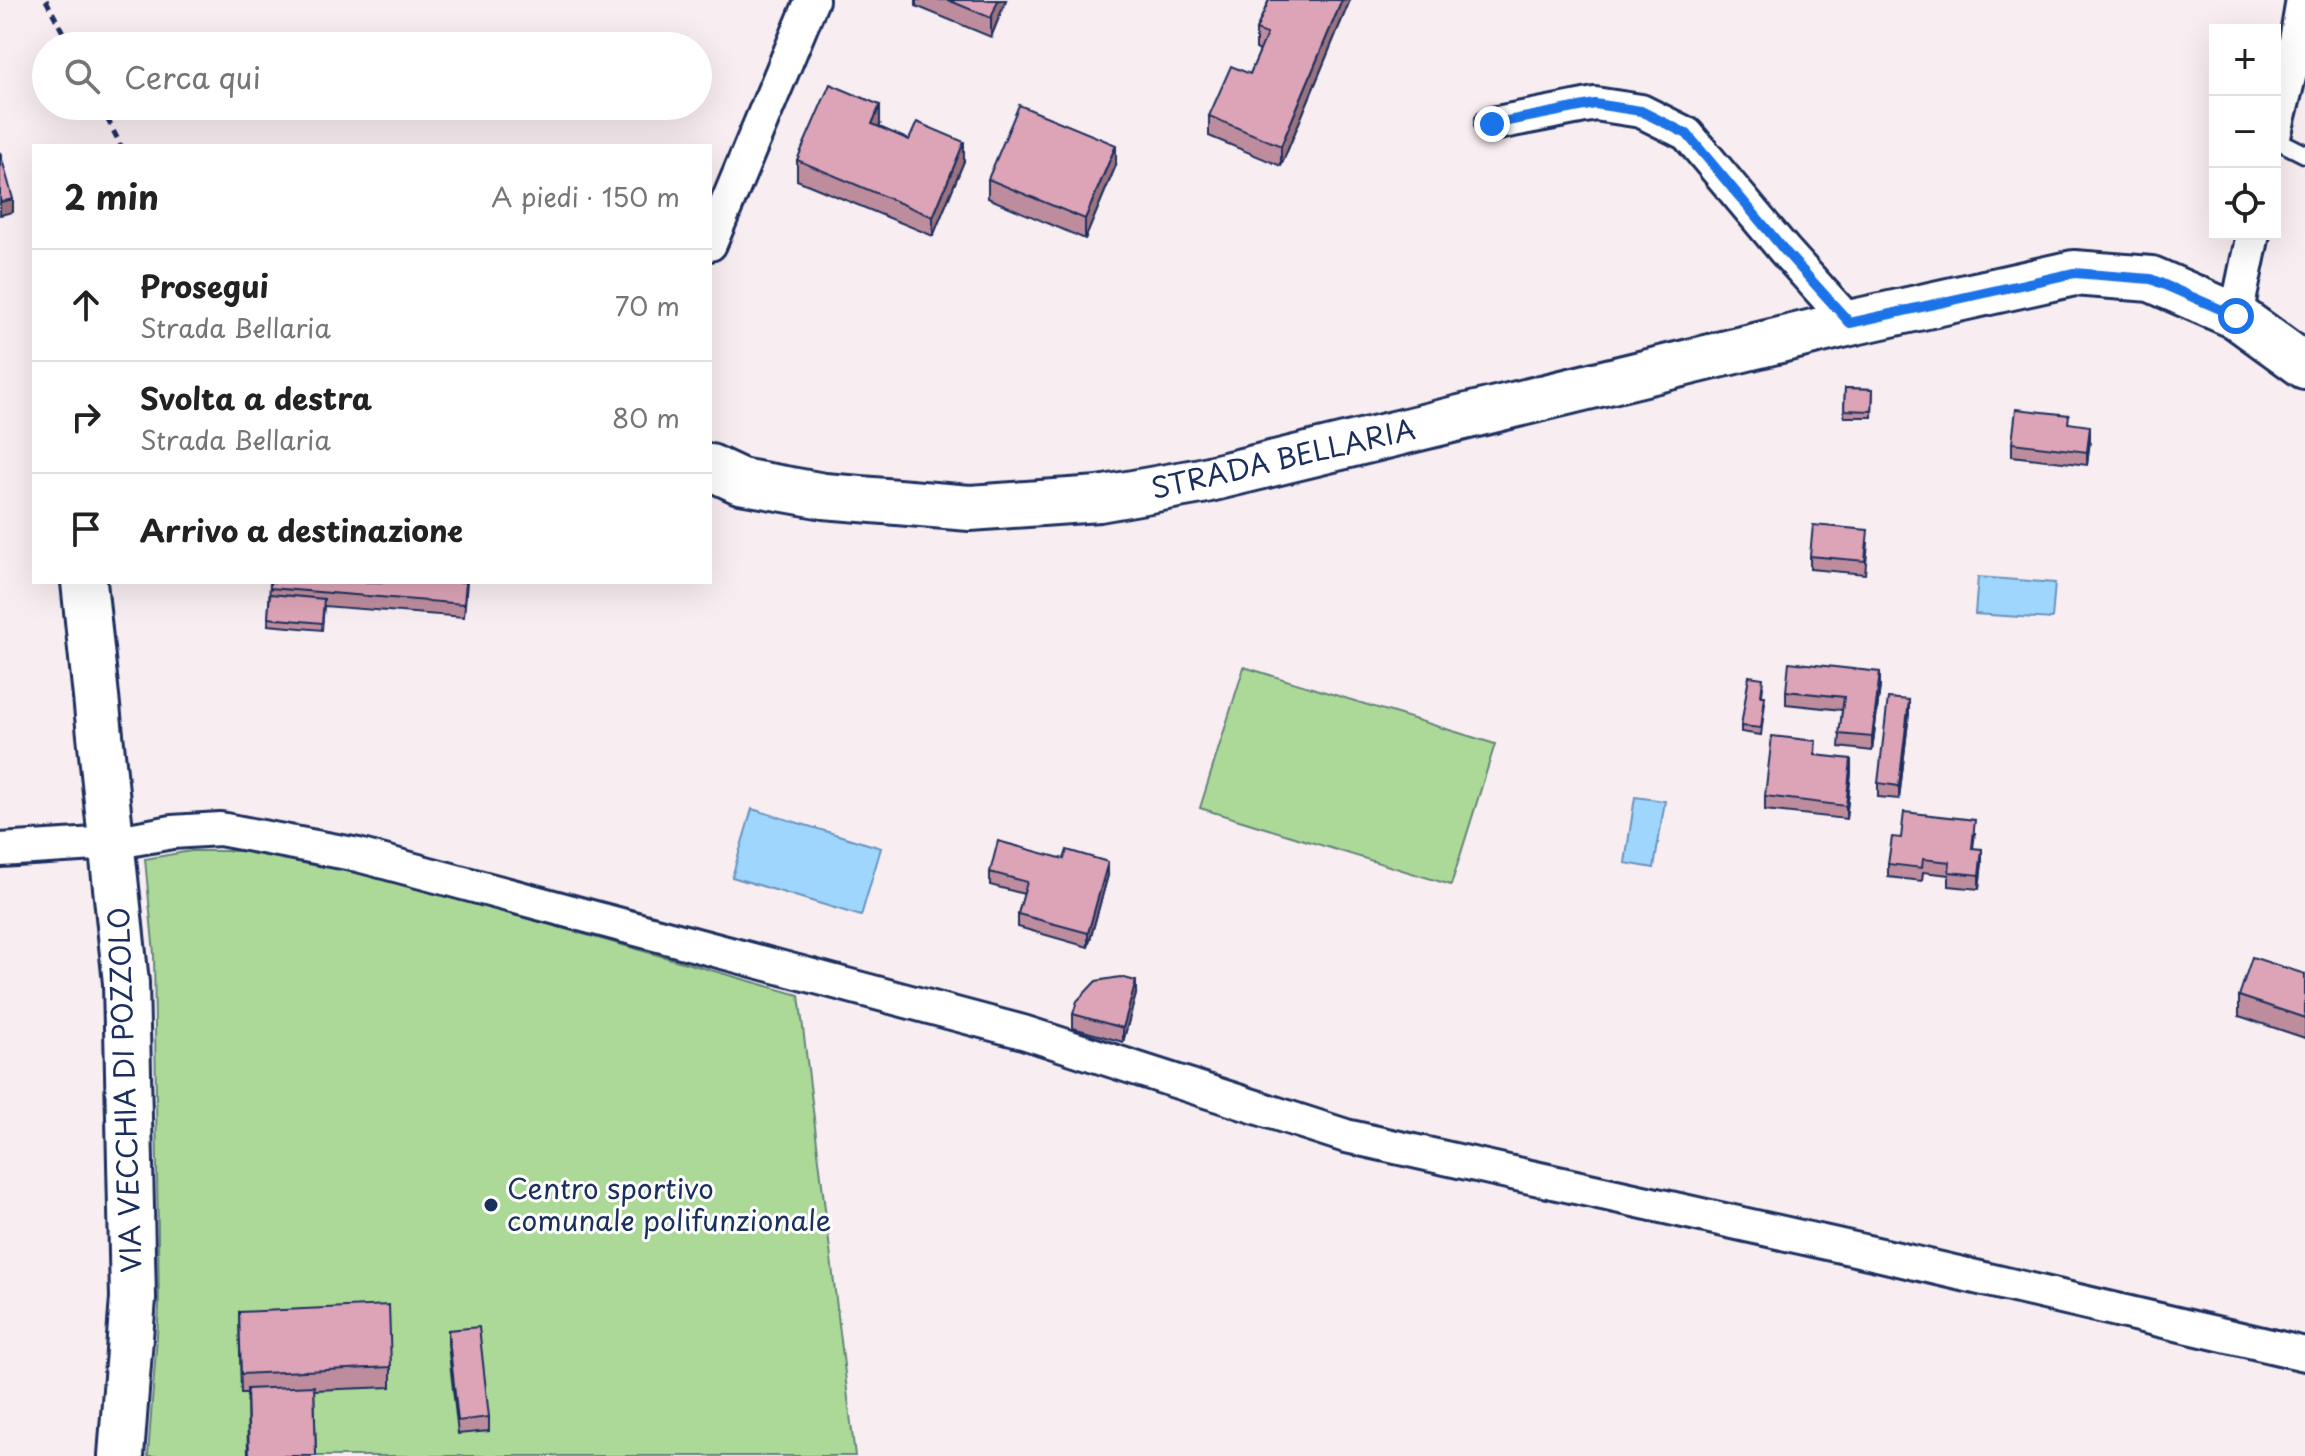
<!DOCTYPE html>
<html lang="it">
<meta charset="utf-8">
<style>
body{margin:0;font-family:"Playpen Sans",sans-serif;background:#f6f6f6;color:#222}
.controls{position:absolute;right:24px;top:24px;display:grid;overflow:hidden;border-radius:0px;box-shadow:0 8px 32px #0002}
.controls button{width:72px;height:72px;display:grid;place-items:center;padding:0;border:0;border-bottom:2px solid #e0e0e0;background:#fff;color:#222;font:40px sans-serif}
.stop{position:absolute;width:24px;height:24px;margin:-18px;border:6px solid #1a73e8;border-radius:50%;background:#fff}
.stop.end{background:#1a73e8;border-color:#fff;box-shadow:0 2px 8px #0008}
.list{margin:0;padding:0;list-style:none}
h2{display:flex;justify-content:space-between;align-items:center;height:104px;margin:0;padding:0 32px;font-size:34px}
h2 small{font-size:26px;font-weight:400;color:#767676}
.list li{display:grid;grid-template-columns:52px 1fr auto;gap:24px;align-items:center;box-sizing:border-box;height:112px;padding:0 32px;border-top:2px solid #e0e0e0}
.list b{display:block;font-size:30px;white-space:nowrap}
.list p{margin:0;font-size:26px;white-space:nowrap;color:#767676}
.list em{font-size:26px;font-style:normal;color:#767676}
.icon{flex:none;width:44px;height:44px;fill:none;stroke:currentColor;stroke-width:2;stroke-linecap:round;stroke-linejoin:round}
.map{position:relative;flex:none;width:2305px;height:1456px;overflow:hidden}
.search{position:absolute;background:#fff;box-shadow:0 8px 32px #0002;left:32px;top:32px;width:680px;height:88px;display:flex;align-items:center;gap:20px;box-sizing:border-box;padding:0 28px;border-radius:44px;color:#767676;font-size:30px}
.panel{position:absolute;background:#fff;box-shadow:0 8px 32px #0002;left:32px;top:144px;width:680px;height:440px;border-radius:0px}
.map>svg:first-child{display:block}
</style>
<div class="map">
<svg width="2305" height="1456" viewBox="0 0 2305 1456">
<rect width="100%" height="100%" fill="#f8edf0"/>
<filter id="ink" filterUnits="userSpaceOnUse"><feTurbulence type="fractalNoise" baseFrequency=".0125" numOctaves="2"/><feDisplacementMap in="SourceGraphic" scale="16" xChannelSelector="R" yChannelSelector="G"/><feConvolveMatrix kernelMatrix="1 2 1 2 8 2 1 2 1" color-interpolation-filters="sRGB"/></filter>
<g filter="url(#ink)">
<path fill="#add998" stroke="#64847b" stroke-width="2" d="M 1244,667 L 1495,744 L 1451,885 L 1200,808 Z
M 191,851 L 253,851 L 396,881 L 799,995 L 855,1456 L 148,1456 L 159,1309 L 154,954 L 145,859 Z"/>
<path fill="#9ed6fd" stroke="#6a93bd" stroke-width="2" d="M 1978,577 L 2055,583 L 2052,619 L 1975,614 Z
M 1635,797 L 1665,801 L 1654,868 L 1625,863 Z
M 752,809 L 881,848 L 861,916 L 732,877 Z"/>
<g fill="none" stroke-linecap="round" stroke-linejoin="round">
<g stroke="#1b2f5e" stroke-width="22">
<path id="lane" d="M 2275,139 L 2305,154"/>
</g>
<g stroke="#1b2f5e" stroke-width="38">
<path id="street" d="M 1492,124 L 1595,104 L 1641,111 L 1687,134 L 1785,251 L 1850,323
M 2275,132 L 2292,65 L 2303,0
M 710,244 L 812,0
M 2236,316 L 2253,234
M 0,850 L 112,843 L 172,832 L 220,829 L 358,855 L 1023,1032 L 1346,1136 L 1877,1254 L 2305,1354"/>
</g>
<g stroke="#1b2f5e" stroke-width="50">
<path id="secondary" d="M 710,467 L 740,481 L 824,496 L 970,508 L 1099,499 L 1201,481 L 1850,323 L 2074,273 L 2151,279 L 2236,316 L 2305,366
M 84,582 L 126,983 L 133,1298 L 121,1456"/>
</g>
<path stroke="#1b2f5e" stroke-width="5" stroke-dasharray="8 6" stroke-linecap="butt" d="M 46,0 L 70,46
M 101,106 L 121,146"/>
<use href="#lane" stroke="#fff" stroke-width="16"/>
<use href="#street" stroke="#fff" stroke-width="32"/>
<use href="#secondary" stroke="#fff" stroke-width="44"/>
</g>
<path fill="#bd8d9d" stroke="#1b2f5e" stroke-width="2" d="M 916,0 L 1006,0 L 991,37 L 916,6 Z
M 1269,0 L 1350,0 L 1281,166 L 1209,136 L 1209,116 L 1250,74 L 1260,51 L 1256,49 L 1256,30 Z
M 880,125 L 879,127 L 909,140 L 964,161 L 933,236 L 797,180 L 797,160 Z
M 1116,165 L 1085,239 L 988,198 L 988,179 Z
M 1845,388 L 1873,389 L 1872,417 L 1844,417 Z
M 2069,423 L 2090,440 L 2087,465 L 2012,456 L 2012,443 Z
M 1868,543 L 1865,574 L 1810,569 L 1810,556 Z
M 270,582 L 467,582 L 464,617 L 324,606 L 322,630 L 268,625 Z
M 1763,685 L 1762,696 L 1765,703 L 1761,735 L 1741,732 L 1741,726 Z
M 1880,686 L 1872,751 L 1839,747 L 1842,710 L 1786,704 L 1786,691 Z
M 1909,713 L 1899,799 L 1878,797 L 1878,783 Z
M 1816,755 L 1851,772 L 1846,819 L 1765,810 L 1765,796 Z
M 1975,833 L 1973,848 L 1982,862 L 1979,889 L 1949,886 L 1949,875 L 1923,872 L 1922,881 L 1888,877 L 1888,864 L 1901,838 Z
M 990,872 L 1108,875 L 1088,947 L 1018,927 L 1018,914 L 1024,894 L 990,885 Z
M 2305,974 L 2305,1038 L 2239,1016 L 2239,996 Z
M 1136,994 L 1123,1042 L 1073,1028 L 1073,1014 Z
M 239,1312 L 391,1367 L 391,1387 L 314,1390 L 316,1456 L 248,1456 L 247,1393 L 241,1393 Z
M 448,1330 L 489,1417 L 489,1431 L 458,1434 L 448,1344 Z"/>
<path fill="#9a737f" stroke="#1b2f5e" stroke-width="2" d="M 998,0 L 1006,0 L 991,37 L 991,18 Z
M 1342,0 L 1350,0 L 1281,166 L 1281,146 Z
M 880,105 L 880,125 L 872,144 L 872,124 Z
M 964,142 L 964,161 L 933,236 L 933,217 Z
M 1116,145 L 1116,165 L 1085,239 L 1085,219 Z
M 13,199 L 13,212 L 0,215 L 0,202 Z
M 2090,426 L 2090,440 L 2087,465 L 2087,452 Z
M 1880,672 L 1880,686 L 1872,751 L 1872,737 Z
M 1909,700 L 1909,713 L 1899,799 L 1899,786 Z
M 1851,759 L 1851,772 L 1846,819 L 1846,806 Z
M 1982,849 L 1982,862 L 1979,889 L 1979,875 Z
M 1108,862 L 1108,875 L 1088,947 L 1088,933 Z
M 1136,981 L 1136,994 L 1123,1042 L 1123,1028 Z"/>
<path fill="#dca4b6" stroke="#1b2f5e" stroke-width="2" d="M 948,0 L 998,0 L 991,18 Z
M 1269,0 L 1342,0 L 1281,146 L 1209,116 L 1231,66 L 1250,74 L 1267,34 L 1256,30 Z
M 830,84 L 880,105 L 872,124 L 909,140 L 917,122 L 964,142 L 933,217 L 797,160 Z
M 1019,105 L 1116,145 L 1085,219 L 988,179 Z
M 0,152 L 13,199 L 0,202 Z
M 1845,388 L 1873,389 L 1872,411 L 1844,410 Z
M 2016,409 L 2069,415 L 2068,423 L 2090,426 L 2087,452 L 2012,443 Z
M 1813,525 L 1868,530 L 1865,561 L 1810,556 Z
M 270,582 L 466,582 L 464,604 L 270,588 Z
M 270,594 L 324,599 L 322,623 L 268,618 Z
M 1789,662 L 1880,672 L 1872,737 L 1839,734 L 1844,697 L 1786,691 Z
M 1749,676 L 1763,678 L 1761,696 L 1765,696 L 1761,728 L 1741,726 Z
M 1888,698 L 1909,700 L 1899,786 L 1878,783 Z
M 1772,736 L 1816,741 L 1815,755 L 1851,759 L 1846,806 L 1765,796 Z
M 1904,812 L 1975,820 L 1972,848 L 1982,849 L 1979,875 L 1949,872 L 1950,862 L 1923,859 L 1922,868 L 1888,864 L 1892,837 L 1901,838 Z
M 998,841 L 1064,859 L 1067,850 L 1108,862 L 1088,933 L 1018,914 L 1027,882 L 990,872 Z
M 2252,957 L 2305,974 L 2305,1018 L 2239,996 Z
M 1120,977 L 1136,981 L 1123,1028 L 1073,1014 L 1077,1001 L 1096,981 Z
M 389,1305 L 391,1367 L 241,1374 L 239,1312 Z
M 479,1327 L 489,1417 L 458,1421 L 448,1330 Z
M 314,1386 L 316,1456 L 249,1456 L 247,1389 Z"/>
</g>
<g fill="none" stroke-linecap="round" stroke-linejoin="round" filter="url(#ink)">
<path stroke="#1a73e8" stroke-width="10" d="M 1492,124 L 1595,104 L 1641,111 L 1687,134 L 1785,251 L 1850,323 L 2074,273 L 2151,279 L 2236,316"/>
</g>
<circle fill="#1b2f5e" stroke="#fff" stroke-width="3" cx="491" cy="1205" r="8"/>
<g text-anchor="middle" stroke-width="6" stroke-linejoin="round" paint-order="stroke">
<g font-size="28" fill="#1b2f5e" stroke="#fff">
<text transform="translate(1283 459) rotate(-13)" y="10">STRADA BELLARIA</text>
<text transform="translate(125 1090) rotate(-92)" y="10">VIA VECCHIA DI POZZOLO</text>
</g>
<g font-size="28" fill="#1b2f5e" stroke="#fff" text-anchor="start">
<text x="507" y="1199">Centro sportivo<tspan x="507" dy="32">comunale polifunzionale</tspan></text>
</g>
</g>
</svg>
<div class="controls">
<button>+</button>
<button>−</button>
<button><svg class="icon" aria-label="locate" viewBox="0 0 24 24"><circle cx="12" cy="12" r="6"/><path d="M12 2v4M12 18v4M2 12h4M18 12h4"/></svg></button>
</div>
<div class="stop" style="left:2236px;top:316px"></div>
<div class="stop end" style="left:1492px;top:124px"></div>
<div class="search"><svg class="icon" aria-label="search" viewBox="0 0 24 24"><circle cx="10" cy="10" r="6"/><path d="M15 15l6 6"/></svg>Cerca qui</div>
<section class="panel">
<h2>2 min<small>A piedi · 150 m</small></h2>
<ul class="list">
<li><svg class="icon" aria-label="ahead" viewBox="0 0 24 24"><path d="M12 20V5M6 11l6-6 6 6"/></svg><div><b>Prosegui</b><p>Strada Bellaria</p></div><em>70 m</em></li>
<li><svg class="icon" aria-label="right" viewBox="0 0 24 24"><path d="M7 20v-9h11M14 6l5 5-5 5"/></svg><div><b>Svolta a destra</b><p>Strada Bellaria</p></div><em>80 m</em></li>
<li><svg class="icon" aria-label="arrive" viewBox="0 0 24 24"><path d="M6 21V4h12l-3 4 3 4H6"/></svg><div><b>Arrivo a destinazione</b></div></li>
</ul>
</section>
</div>
